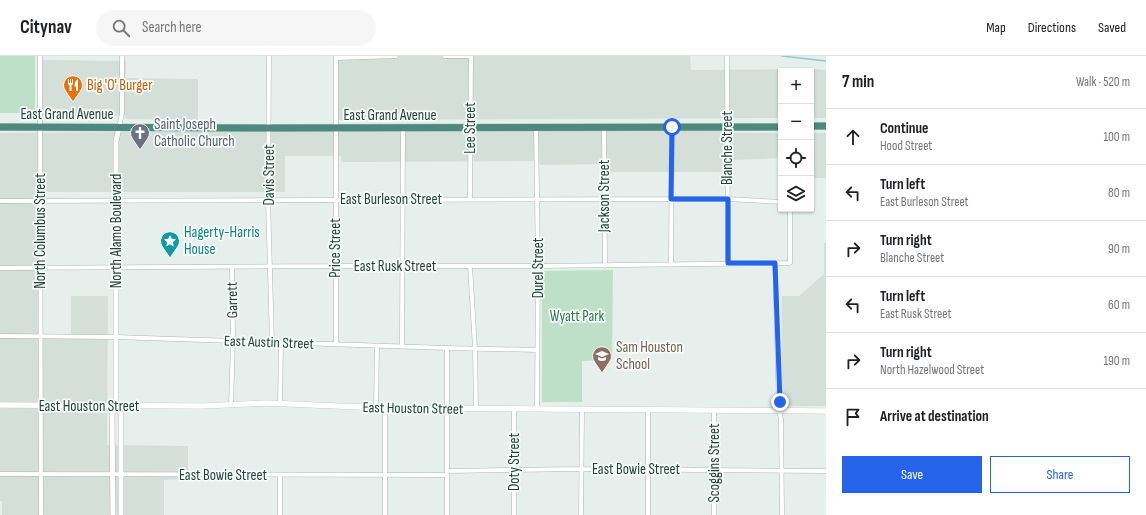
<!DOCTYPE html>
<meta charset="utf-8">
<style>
body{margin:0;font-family:"Sofia Sans Condensed",sans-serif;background:#f6f6f6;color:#202124}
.controls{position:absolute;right:12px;top:12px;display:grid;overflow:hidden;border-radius:0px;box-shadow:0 1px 3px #0004}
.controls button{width:36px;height:36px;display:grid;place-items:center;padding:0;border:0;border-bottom:1px solid #e0e0e0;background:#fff;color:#202124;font:20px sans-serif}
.stop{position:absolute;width:12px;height:12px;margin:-9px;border:3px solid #2563eb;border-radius:50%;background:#fff}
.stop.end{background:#2563eb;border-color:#fff;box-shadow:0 1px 4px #0008}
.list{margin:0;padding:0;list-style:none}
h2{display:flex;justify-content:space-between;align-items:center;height:52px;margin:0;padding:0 16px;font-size:17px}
h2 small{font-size:13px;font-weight:400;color:#757577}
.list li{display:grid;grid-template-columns:26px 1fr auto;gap:12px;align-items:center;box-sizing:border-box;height:56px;padding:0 16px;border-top:1px solid #e0e0e0}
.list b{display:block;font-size:15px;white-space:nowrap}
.list p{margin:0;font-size:13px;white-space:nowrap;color:#757577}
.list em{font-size:13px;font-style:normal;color:#757577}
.actions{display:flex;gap:8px;padding:12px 16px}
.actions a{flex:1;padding:9px 0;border:1px solid #2563eb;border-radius:0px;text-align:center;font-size:14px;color:#2563eb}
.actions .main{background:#2563eb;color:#fff}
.icon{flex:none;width:22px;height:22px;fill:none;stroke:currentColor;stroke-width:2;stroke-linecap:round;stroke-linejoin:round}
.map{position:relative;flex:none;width:826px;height:459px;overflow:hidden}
header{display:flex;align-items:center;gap:24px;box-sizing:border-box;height:56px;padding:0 20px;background:#fff;border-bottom:1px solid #e0e0e0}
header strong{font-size:19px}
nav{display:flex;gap:22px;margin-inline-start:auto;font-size:14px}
.search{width:280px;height:36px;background:#f6f6f6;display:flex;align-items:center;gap:10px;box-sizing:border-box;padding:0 14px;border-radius:22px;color:#757577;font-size:15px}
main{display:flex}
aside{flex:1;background:#fff}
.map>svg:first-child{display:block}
</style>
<header>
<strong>Citynav</strong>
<div class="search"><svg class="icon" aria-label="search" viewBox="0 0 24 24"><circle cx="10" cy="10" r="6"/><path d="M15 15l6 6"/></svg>Search here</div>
<nav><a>Map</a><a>Directions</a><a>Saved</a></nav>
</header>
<main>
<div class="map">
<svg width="826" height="459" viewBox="0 0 826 459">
<rect width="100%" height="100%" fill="#e6efeb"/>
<path fill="#d4dfda" d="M 338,0 L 690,0 L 691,14 L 813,13 L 826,14 L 826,62 L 811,62 L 811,15 L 781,15 L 781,62 L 337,64 Z
M 43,4 L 126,5 L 126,22 L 198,23 L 198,64 L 126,63 L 125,60 L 42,59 Z
M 728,73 L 729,116 L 605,116 L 605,108 L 540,109 L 539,105 L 342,106 L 341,100 L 285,100 L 285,136 L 39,136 L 39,278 L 71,278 L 71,240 L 108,240 L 107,389 L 188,390 L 188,423 L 164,424 L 164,459 L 2,459 L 2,445 L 0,445 L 0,77 Z
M 731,77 L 781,77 L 781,102 L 730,104 Z
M 811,77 L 826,77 L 826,122 L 811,122 Z
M 824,187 L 826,187 L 826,350 L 781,350 L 782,240 L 799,240 L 824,218 Z"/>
<path fill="#bfe0c8" d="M 0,0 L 35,0 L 35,57 L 0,57 Z
M 613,214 L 612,304 L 582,305 L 582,346 L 542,346 L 542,215 Z"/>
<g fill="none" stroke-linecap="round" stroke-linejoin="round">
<path stroke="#8ec9d4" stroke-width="1.5" d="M 782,0 L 826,5"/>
<g stroke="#a8b8b2" stroke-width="5">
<path id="minor" d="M 40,0 L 41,459
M 269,0 L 268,144 L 272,286
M 444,0 L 471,0 L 470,143
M 727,0 L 728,207
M 336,2 L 396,0
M 536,71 L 538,210 L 537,352
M 604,71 L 605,210
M 119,72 L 122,57 L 122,0
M 0,145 L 671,143 L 727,143 L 781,146
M 775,207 L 779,355 L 781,363 L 782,459
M 671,209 L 672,71
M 470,210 L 475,292 L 476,353
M 0,212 L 335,210 L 538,210 L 790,207 L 790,153
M 0,280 L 115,281 L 447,292 L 537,294
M 336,288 L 336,0
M 402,290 L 403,71
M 280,347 L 281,286
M 231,349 L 233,284 L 232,211
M 376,352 L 377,290
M 385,352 L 385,459
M 714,355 L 714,459
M 447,415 L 581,413 L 826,415
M 0,418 L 447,419
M 280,459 L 280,419
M 447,459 L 447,292
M 514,459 L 514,353
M 581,459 L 582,353
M 648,459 L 648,354"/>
</g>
<g stroke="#a8b8b2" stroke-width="6">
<path id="tertiary" d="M 116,350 L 121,358 L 121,459
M 113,459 L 112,358 L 116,350 L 116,85 L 119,72"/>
</g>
<g stroke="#a4bbb3" stroke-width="6">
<path id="secondary" d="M 0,349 L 203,350 L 266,347 L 385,352 L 826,355"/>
</g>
<g stroke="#c2cac8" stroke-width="8">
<path id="trunk" d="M 811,70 L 826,70
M 0,71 L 269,72 L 781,71"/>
</g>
<use href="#minor" stroke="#fff" stroke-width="4"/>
<use href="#tertiary" stroke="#fff" stroke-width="5"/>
<use href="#secondary" stroke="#fff" stroke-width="5.5"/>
<use href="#trunk" stroke="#4c8a7c" stroke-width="7"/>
</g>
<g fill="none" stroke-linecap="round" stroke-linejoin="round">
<path stroke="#2563eb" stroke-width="5" d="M 672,71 L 671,143 L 728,143 L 728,207 L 775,207 L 780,346"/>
</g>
<defs>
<g id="restaurant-pin" transform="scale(1)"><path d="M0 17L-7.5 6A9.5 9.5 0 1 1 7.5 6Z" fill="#e8710a" stroke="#f7fbf9"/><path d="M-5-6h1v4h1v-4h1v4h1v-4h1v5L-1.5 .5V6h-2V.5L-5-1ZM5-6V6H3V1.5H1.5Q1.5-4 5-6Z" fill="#fff"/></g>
<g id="church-pin" transform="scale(1)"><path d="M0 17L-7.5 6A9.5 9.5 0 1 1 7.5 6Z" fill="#6b7280" stroke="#f7fbf9"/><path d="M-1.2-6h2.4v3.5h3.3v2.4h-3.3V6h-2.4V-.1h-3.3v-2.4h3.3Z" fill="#fff"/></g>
<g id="sight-pin" transform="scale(1)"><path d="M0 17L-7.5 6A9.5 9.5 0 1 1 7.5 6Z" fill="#0f9aa8" stroke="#f7fbf9"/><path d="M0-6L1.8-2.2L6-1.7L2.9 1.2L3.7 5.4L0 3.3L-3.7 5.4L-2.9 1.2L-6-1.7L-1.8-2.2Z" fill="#fff"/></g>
<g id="school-pin" transform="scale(1)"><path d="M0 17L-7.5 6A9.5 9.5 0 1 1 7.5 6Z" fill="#8d6e63" stroke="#f7fbf9"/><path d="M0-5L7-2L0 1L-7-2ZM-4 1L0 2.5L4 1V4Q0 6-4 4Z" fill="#fff"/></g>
</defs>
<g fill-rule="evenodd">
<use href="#restaurant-pin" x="73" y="29"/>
<use href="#church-pin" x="140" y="77"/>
<use href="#sight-pin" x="170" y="185"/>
<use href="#school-pin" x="602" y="300"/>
</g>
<g text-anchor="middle" stroke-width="3.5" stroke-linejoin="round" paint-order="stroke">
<g font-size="15" fill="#c56008" stroke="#f7fbf9" text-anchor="start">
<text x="87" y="34">Big 'O' Burger</text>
</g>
<g font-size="15" fill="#24423a" stroke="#f7fbf9">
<text x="67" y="63">East Grand Avenue</text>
<text x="390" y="64">East Grand Avenue</text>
<text transform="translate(470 72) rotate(-90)" y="5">Lee Street</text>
<text transform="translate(727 92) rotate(-90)" y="5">Blanche Street</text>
<text transform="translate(269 119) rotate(-90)" y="5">Davis Street</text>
<text transform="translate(604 140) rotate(-90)" y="5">Jackson Street</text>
<text x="391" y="148">East Burleson Street</text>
<text transform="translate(40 175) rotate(-90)" y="5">North Columbus Street</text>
<text transform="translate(116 175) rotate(-90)" y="5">North Alamo Boulevard</text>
<text transform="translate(335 192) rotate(-90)" y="5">Price Street</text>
<text x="395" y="215">East Rusk Street</text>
<text transform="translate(538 212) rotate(-90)" y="5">Durel Street</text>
<text transform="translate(232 244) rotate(-91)" y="5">Garrett</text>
<text transform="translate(269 286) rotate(2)" y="5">East Austin Street</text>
<text x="89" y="355">East Houston Street</text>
<text transform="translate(413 352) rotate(1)" y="5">East Houston Street</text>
<text transform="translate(514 406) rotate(-90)" y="5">Doty Street</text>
<text transform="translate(714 407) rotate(-90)" y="5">Scoggins Street</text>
<text x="636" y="418">East Bowie Street</text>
<text x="223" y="424">East Bowie Street</text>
</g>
<g font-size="15" fill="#5b616d" stroke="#f7fbf9" text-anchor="start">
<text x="154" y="73">Saint Joseph<tspan x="154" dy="17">Catholic Church</tspan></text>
</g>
<g font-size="15" fill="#0d838f" stroke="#f7fbf9" text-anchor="start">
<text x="184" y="181">Hagerty-Harris<tspan x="184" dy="17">House</tspan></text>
</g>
<g font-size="15" fill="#2d7a4b" stroke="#f7fbf9">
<text x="577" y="265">Wyatt Park</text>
</g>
<g font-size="15" fill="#785e54" stroke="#f7fbf9" text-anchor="start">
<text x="616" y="296">Sam Houston<tspan x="616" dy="17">School</tspan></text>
</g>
</g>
</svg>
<div class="controls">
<button>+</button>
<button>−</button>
<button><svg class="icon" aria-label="locate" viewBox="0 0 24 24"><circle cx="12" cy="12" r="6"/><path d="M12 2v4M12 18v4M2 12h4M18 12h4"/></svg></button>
<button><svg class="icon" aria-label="layers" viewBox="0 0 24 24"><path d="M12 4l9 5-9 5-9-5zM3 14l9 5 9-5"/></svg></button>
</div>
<div class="stop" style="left:672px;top:71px"></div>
<div class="stop end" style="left:780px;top:346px"></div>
</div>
<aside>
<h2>7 min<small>Walk · 520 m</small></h2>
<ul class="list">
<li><svg class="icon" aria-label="ahead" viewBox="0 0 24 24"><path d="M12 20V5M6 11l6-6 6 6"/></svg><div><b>Continue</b><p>Hood Street</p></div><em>100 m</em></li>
<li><svg class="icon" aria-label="left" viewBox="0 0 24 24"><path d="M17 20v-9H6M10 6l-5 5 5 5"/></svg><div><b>Turn left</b><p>East Burleson Street</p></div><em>80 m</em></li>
<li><svg class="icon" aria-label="right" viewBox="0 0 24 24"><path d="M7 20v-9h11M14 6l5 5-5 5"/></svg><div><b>Turn right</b><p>Blanche Street</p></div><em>90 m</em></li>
<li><svg class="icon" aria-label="left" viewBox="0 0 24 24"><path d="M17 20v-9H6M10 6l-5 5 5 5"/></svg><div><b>Turn left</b><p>East Rusk Street</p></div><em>60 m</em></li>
<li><svg class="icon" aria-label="right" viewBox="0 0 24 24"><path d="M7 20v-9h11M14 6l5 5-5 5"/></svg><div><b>Turn right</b><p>North Hazelwood Street</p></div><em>190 m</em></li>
<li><svg class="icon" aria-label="arrive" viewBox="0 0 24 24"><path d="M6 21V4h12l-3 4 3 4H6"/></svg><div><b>Arrive at destination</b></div></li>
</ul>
<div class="actions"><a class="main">Save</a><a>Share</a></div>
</aside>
</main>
